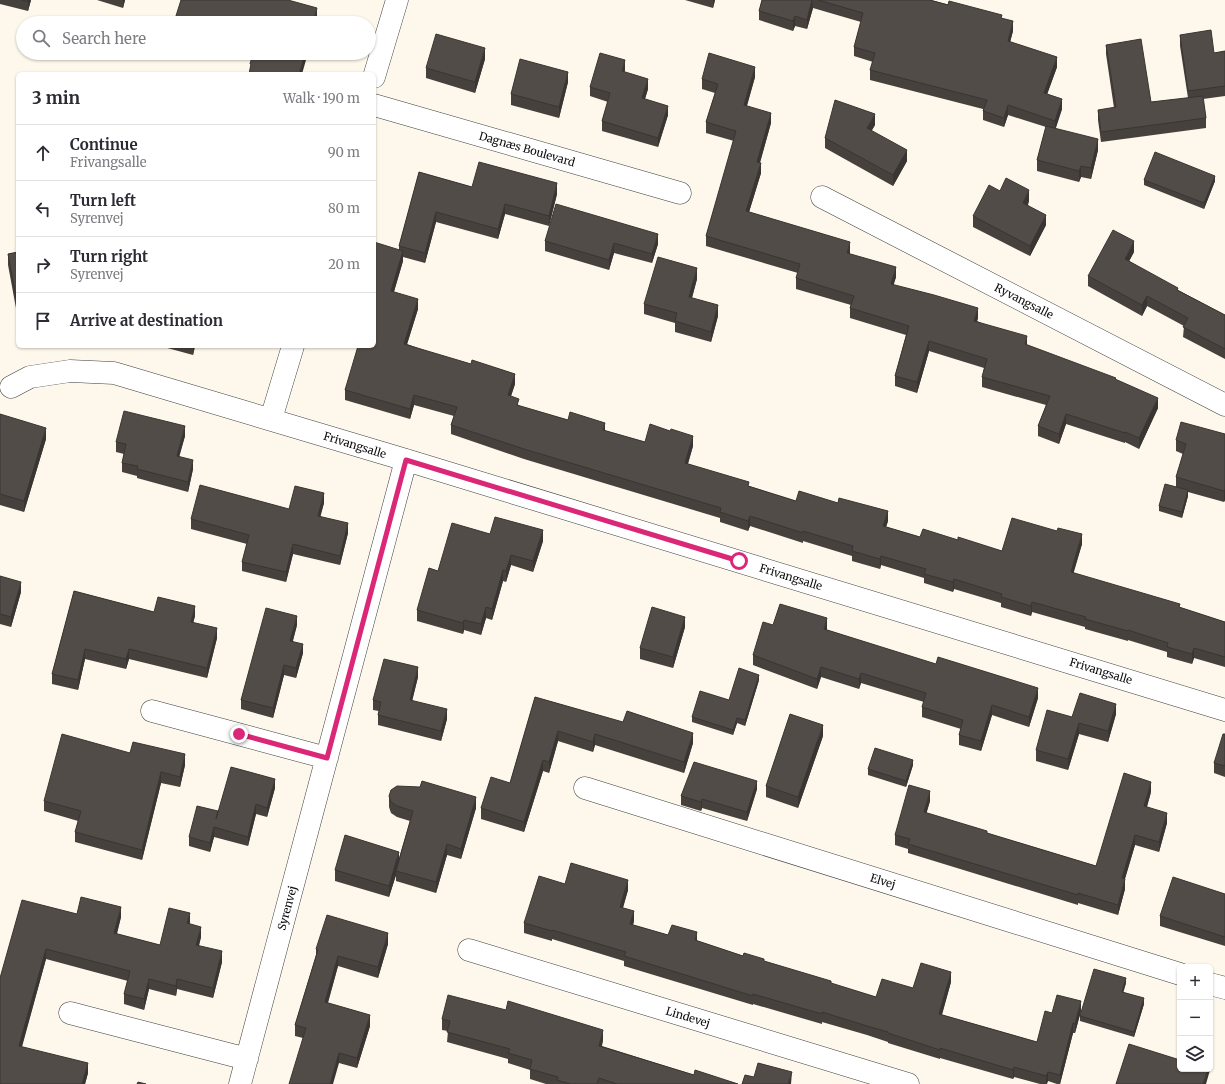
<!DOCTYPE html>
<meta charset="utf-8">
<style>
body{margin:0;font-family:Merriweather,serif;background:#f7f7f7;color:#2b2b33}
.controls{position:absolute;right:12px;bottom:12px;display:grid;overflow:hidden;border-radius:6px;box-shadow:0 1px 3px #0004}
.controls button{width:36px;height:36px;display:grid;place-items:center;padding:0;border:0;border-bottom:1px solid #e1e1e2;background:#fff;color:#2b2b33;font:20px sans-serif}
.stop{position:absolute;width:12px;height:12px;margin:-9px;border:3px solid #db2777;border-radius:50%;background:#fff}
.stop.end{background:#db2777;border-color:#fff;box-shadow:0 1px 4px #0008}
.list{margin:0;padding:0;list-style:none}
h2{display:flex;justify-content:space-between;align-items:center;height:52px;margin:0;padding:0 16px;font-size:17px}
h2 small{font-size:13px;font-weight:400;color:#7c7c81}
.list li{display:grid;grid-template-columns:26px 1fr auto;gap:12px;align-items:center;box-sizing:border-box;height:56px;padding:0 16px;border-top:1px solid #e1e1e2}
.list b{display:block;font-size:15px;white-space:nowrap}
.list p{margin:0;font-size:13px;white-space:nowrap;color:#7c7c81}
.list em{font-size:13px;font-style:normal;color:#7c7c81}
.icon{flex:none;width:22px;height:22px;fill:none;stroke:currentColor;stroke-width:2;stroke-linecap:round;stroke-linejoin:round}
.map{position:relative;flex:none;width:1225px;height:1084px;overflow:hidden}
.search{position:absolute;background:#fff;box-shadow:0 1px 3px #0004;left:16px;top:16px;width:360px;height:44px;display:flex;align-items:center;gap:10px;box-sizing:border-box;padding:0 14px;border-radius:22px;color:#7c7c81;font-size:15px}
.panel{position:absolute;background:#fff;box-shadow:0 1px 3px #0004;left:16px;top:72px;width:360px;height:276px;border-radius:6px}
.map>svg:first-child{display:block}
</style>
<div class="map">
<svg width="1225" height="1084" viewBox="0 0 1225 1084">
<rect width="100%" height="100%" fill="#fdf8eb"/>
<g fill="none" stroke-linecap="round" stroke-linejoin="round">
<g stroke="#3e3e3e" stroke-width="23">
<path id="minor" d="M 374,77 L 397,0
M 374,105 L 680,193
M 822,197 L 1225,405
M 11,387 L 30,377 L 70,371 L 114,373 L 406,460 L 1225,710
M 271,419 L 293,346
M 152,711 L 327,758
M 585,788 L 1180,974
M 469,950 L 908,1084
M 1210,984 L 1225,988
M 70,1013 L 247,1059
M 240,1084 L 406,460"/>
</g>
<use href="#minor" stroke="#fff" stroke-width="22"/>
</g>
<path fill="#47413e" d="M 0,0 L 31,0 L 28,11 L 0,4 Z
M 97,0 L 125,0 L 123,8 Z
M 685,0 L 715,0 L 713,8 Z
M 762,0 L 930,0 L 1002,18 L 1013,31 L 1010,42 L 1057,67 L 1047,94 L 1062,109 L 1055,129 L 1098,150 L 1091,179 L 1081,177 L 1079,182 L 1037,171 L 1037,160 L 1046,127 L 1008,115 L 1004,127 L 983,120 L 983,109 L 870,80 L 870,70 L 873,62 L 854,56 L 854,47 L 861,22 L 813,8 L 807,29 L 795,26 L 793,31 L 759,20 L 759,11 Z
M 317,18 L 316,23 L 175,23 L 175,19 Z
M 1180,35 L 1214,53 L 1225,51 L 1225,96 L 1203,99 L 1206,118 L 1206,128 L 1101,142 L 1098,120 L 1098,110 L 1114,108 L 1106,54 L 1106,45 L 1151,102 L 1188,98 L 1180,46 Z
M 485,59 L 475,93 L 426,78 L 426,68 Z
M 625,70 L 624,72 L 648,89 L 645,99 L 668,115 L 658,147 L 602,131 L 602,121 L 608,102 L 590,96 L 590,87 Z
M 755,77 L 747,106 L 771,123 L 760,163 L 761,173 L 749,212 L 850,252 L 850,254 L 896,277 L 893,285 L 978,318 L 977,321 L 1027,345 L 1116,380 L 1158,408 L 1139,449 L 1125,442 L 1125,443 L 1066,424 L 1059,444 L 1038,436 L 1038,426 L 1046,405 L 982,387 L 982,377 L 984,368 L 929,351 L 917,393 L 895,386 L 895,376 L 906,335 L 850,318 L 850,308 L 851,305 L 796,289 L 796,278 L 798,273 L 706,246 L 706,236 L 734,141 L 706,133 L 706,122 L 715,93 L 702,89 L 702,79 Z
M 568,82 L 559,118 L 511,105 L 511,94 Z
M 875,125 L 871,131 L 907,161 L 893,186 L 825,148 L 825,138 Z
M 419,172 L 472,187 L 557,194 L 549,226 L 505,214 L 498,239 L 436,222 L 425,263 L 403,257 L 403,261 L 394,292 L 418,309 L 407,344 L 515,384 L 511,396 L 519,406 L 645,442 L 693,446 L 688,464 L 749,486 L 796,501 L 888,521 L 886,527 L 920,537 L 958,540 L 1002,551 L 1082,544 L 1073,573 L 1225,622 L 1225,667 L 1194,658 L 1192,664 L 1167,657 L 1167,652 L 1128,640 L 1128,641 L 1085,629 L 1085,627 L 1032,612 L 1031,616 L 1001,607 L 1001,603 L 954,589 L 953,592 L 924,583 L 924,578 L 881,565 L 880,569 L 852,561 L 852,556 L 803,541 L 803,543 L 750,526 L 748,531 L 720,522 L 720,518 L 524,459 L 451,434 L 451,425 L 454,416 L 414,405 L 410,419 L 345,400 L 345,390 L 399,250 L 399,246 Z
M 1144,180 L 1215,181 L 1204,209 L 1144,185 Z
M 1000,191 L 1029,201 L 1028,205 L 1046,225 L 1030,256 L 973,227 L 973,216 Z
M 545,241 L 658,244 L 652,263 L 614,253 L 609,270 L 545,251 Z
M 18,252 L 18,319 L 8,265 L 8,254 Z
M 1134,252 L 1129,261 L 1178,290 L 1225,315 L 1225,359 L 1183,337 L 1184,326 L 1147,306 L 1142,316 L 1088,286 L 1088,276 Z
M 697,279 L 692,298 L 718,316 L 711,342 L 675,332 L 675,323 L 644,314 L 644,304 Z
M 160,346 L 195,346 L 193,355 Z
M 0,414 L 46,439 L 24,512 L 0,505 Z
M 1225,434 L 1225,500 L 1224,502 L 1188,492 L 1188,496 L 1182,518 L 1159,511 L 1159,506 L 1176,487 L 1176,477 L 1183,454 L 1176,451 L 1176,440 Z
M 185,436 L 179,456 L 193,469 L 188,492 L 137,478 L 137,476 L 122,472 L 122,463 L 124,454 L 116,452 L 116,442 Z
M 324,503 L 320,516 L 348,533 L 340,565 L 293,554 L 286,582 L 242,571 L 242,562 L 247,544 L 191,529 L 191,519 L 289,509 Z
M 490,534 L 543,541 L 533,572 L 511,565 L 506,582 L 503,581 L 492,620 L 486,618 L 481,635 L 464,630 L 463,634 L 417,621 L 417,610 L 438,571 Z
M 0,576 L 21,592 L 11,627 L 0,624 Z
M 74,591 L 154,612 L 195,616 L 193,622 L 217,638 L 207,678 L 129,659 L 126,669 L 85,659 L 78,690 L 52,684 L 52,674 Z
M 297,625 L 293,641 L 303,653 L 296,678 L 284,675 L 273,718 L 241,709 L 241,700 Z
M 773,625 L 827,628 L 827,630 L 1038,698 L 1029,727 L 992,715 L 981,751 L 959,745 L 959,735 L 961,729 L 922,717 L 922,707 L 924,702 L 861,683 L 859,689 L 821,677 L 817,689 L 753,665 L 753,655 Z
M 685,627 L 673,668 L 640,659 L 640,648 Z
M 418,677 L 412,700 L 447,719 L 441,741 L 378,725 L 378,715 L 379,711 L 373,710 L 373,700 Z
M 759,680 L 745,726 L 737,723 L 733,735 L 692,722 L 692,717 L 729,700 Z
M 535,697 L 693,743 L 684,773 L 595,745 L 593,752 L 558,741 L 549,773 L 543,771 L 524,832 L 481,819 L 481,808 L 510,783 Z
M 1116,714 L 1108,742 L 1079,734 L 1068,770 L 1036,761 L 1036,750 L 1072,717 Z
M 1225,734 L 1225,777 L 1214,773 L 1214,763 Z
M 823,736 L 798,808 L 766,797 L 766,786 Z
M 130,753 L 185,765 L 180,787 L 161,783 L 142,860 L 75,842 L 75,832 L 78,821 L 44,811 L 44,801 Z
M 913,765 L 906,787 L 868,775 L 868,769 Z
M 275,788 L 267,817 L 256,814 L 248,846 L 214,837 L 210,852 L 189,846 L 189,837 L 218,811 Z
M 757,789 L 747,821 L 702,808 L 701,811 L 681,805 L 681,796 Z
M 1151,792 L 1147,807 L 1167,823 L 1159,852 L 1135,845 L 1125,879 L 1125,889 L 1118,915 L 1078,903 L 1078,905 L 908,853 L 908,849 L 895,845 L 895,835 L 930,801 L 926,813 L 987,833 L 1096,866 Z
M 389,796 L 476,808 L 461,859 L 447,855 L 436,893 L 396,881 L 396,875 L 389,897 L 335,881 L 335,870 L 399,858 L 410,821 L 397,817 L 391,813 L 389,807 Z
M 565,884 L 628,890 L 623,908 L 634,921 L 633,925 L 668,935 L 697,941 L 743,956 L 764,961 L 831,984 L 876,997 L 913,988 L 951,982 L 942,1015 L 1037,1042 L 1052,1013 L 1081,1011 L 1075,1033 L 1073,1033 L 1060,1084 L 1057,1084 L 1048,1081 L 1047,1084 L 1040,1084 L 1014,1077 L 1013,1079 L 940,1058 L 940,1059 L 888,1043 L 888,1042 L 867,1035 L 822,1022 L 822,1024 L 753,1004 L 753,1005 L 624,966 L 624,961 L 552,939 L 552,941 L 524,933 L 524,923 Z
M 1225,894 L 1225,946 L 1160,926 L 1160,916 Z
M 77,914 L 121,917 L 117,934 L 160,945 L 190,924 L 201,937 L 199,946 L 222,962 L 213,998 L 177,989 L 176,996 L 149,989 L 144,1010 L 124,1004 L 124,994 L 128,981 L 46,959 L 22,1047 L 88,1073 L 85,1084 L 0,1084 L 0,978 Z
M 388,944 L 378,978 L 338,966 L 328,1003 L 370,1026 L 357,1068 L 339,1063 L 303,1038 L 295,1036 L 295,1025 L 316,955 L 316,949 Z
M 1126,983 L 1123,992 L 1144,1004 L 1134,1037 L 1080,1021 L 1080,1016 Z
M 442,1019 L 603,1040 L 602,1046 L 694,1075 L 738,1084 L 546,1084 L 530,1079 L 530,1070 L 508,1063 L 508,1059 L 447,1042 L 448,1031 L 442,1030 Z"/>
<path fill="#393532" d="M 28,0 L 31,0 L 28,11 Z
M 123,0 L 125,0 L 123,8 Z
M 713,0 L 715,0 L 713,8 Z
M 812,0 L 813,8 L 807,29 L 807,20 Z
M 317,8 L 317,18 L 316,23 L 313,23 Z
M 795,16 L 795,26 L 793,31 L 793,21 Z
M 1013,21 L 1013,31 L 1008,50 L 1008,41 Z
M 485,48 L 485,59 L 475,93 L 475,82 Z
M 305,53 L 308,53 L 302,74 L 299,74 Z
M 1057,57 L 1057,67 L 1044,103 L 1044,93 Z
M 625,60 L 625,70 L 622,81 L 622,71 Z
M 755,67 L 755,77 L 744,115 L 744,105 Z
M 568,72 L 568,82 L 559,118 L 559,107 Z
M 648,79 L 648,89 L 642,108 L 642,98 Z
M 1062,99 L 1062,109 L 1055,131 L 1055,121 Z
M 1008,105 L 1008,115 L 1004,127 L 1004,118 Z
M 668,106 L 668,115 L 658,147 L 658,138 Z
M 771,113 L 771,123 L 757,172 L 757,162 Z
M 875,114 L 875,125 L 867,139 L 867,128 Z
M 1098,139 L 1098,150 L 1091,179 L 1091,168 Z
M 907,150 L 907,161 L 893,186 L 893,175 Z
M 761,163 L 761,173 L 746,222 L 746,211 Z
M 1081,166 L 1081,177 L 1079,182 L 1079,171 Z
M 1215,176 L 1215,181 L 1204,209 L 1204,203 Z
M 557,183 L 557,194 L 549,226 L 549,216 Z
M 1029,190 L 1029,201 L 1023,213 L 1023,203 Z
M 505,204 L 505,214 L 498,239 L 498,229 Z
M 436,212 L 436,222 L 425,263 L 425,253 Z
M 1046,215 L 1046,225 L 1030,256 L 1030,246 Z
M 658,234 L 658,244 L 652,263 L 652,254 Z
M 1134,241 L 1134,252 L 1125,269 L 1125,259 Z
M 850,242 L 850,252 L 847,264 L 847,253 Z
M 614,243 L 614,253 L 609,270 L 609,260 Z
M 403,251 L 403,261 L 391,301 L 391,291 Z
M 896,267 L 896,277 L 891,294 L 891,284 Z
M 697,268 L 697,279 L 689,308 L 689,297 Z
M 1147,296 L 1147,306 L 1142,316 L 1142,305 Z
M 418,299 L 418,309 L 404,354 L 404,344 Z
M 718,305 L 718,316 L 711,342 L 711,332 Z
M 978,308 L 978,318 L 974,331 L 974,321 Z
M 1027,336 L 1027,346 L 1025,344 Z
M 929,341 L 929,351 L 917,393 L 917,382 Z
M 193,346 L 195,346 L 193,355 Z
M 515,374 L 515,384 L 508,405 L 508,395 Z
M 414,395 L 414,405 L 410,419 L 410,409 Z
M 1158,398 L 1158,408 L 1139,449 L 1139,438 Z
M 1066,414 L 1066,424 L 1059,444 L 1059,434 Z
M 605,423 L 605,433 L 603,430 Z
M 185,426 L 185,436 L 177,465 L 177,456 Z
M 46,428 L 46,439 L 24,512 L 24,501 Z
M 693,436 L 693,446 L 685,473 L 685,463 Z
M 193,460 L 193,469 L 188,492 L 188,482 Z
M 1225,489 L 1225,500 L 1224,502 L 1224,491 Z
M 1188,490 L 1188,496 L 1182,518 L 1182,512 Z
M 324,493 L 324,503 L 318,526 L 318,516 Z
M 888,511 L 888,521 L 883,536 L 883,526 Z
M 750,516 L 750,526 L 748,531 L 748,521 Z
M 348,523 L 348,533 L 340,565 L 340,556 Z
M 543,530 L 543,541 L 533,572 L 533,561 Z
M 1082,534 L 1082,544 L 1071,582 L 1071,572 Z
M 293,544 L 293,554 L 286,582 L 286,572 Z
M 511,555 L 511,565 L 506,582 L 506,571 Z
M 881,556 L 881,565 L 880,569 L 880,559 Z
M 503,570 L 503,581 L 492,620 L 492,609 Z
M 954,579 L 954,589 L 953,592 L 953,582 Z
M 21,582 L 21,592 L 11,627 L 11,617 Z
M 1032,602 L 1032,612 L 1031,616 L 1031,606 Z
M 195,606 L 195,616 L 191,632 L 191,622 Z
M 486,607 L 486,618 L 481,635 L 481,624 Z
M 297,616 L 297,625 L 290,650 L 290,641 Z
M 685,617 L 685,627 L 673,668 L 673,657 Z
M 827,618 L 827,628 L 824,639 L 824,629 Z
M 464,620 L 464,630 L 463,634 L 463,623 Z
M 217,628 L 217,638 L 207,678 L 207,668 Z
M 303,644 L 303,653 L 296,678 L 296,668 Z
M 1194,648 L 1194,658 L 1192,664 L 1192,654 Z
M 85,649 L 85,659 L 78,690 L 78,680 Z
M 129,649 L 129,659 L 126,669 L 126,659 Z
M 284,665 L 284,675 L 273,718 L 273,708 Z
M 418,667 L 418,677 L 410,710 L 410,700 Z
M 821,667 L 821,677 L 817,689 L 817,679 Z
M 861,673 L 861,683 L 859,689 L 859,679 Z
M 759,675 L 759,680 L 745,726 L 745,720 Z
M 1038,688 L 1038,698 L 1029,727 L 1029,717 Z
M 1116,704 L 1116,714 L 1108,742 L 1108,731 Z
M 992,705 L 992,715 L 981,751 L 981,741 Z
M 447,709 L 447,719 L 441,741 L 441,731 Z
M 737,718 L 737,723 L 733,735 L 733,730 Z
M 1079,723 L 1079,734 L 1068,770 L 1068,759 Z
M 823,725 L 823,736 L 798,808 L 798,797 Z
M 558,731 L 558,741 L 549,773 L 549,762 Z
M 693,733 L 693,743 L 684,773 L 684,762 Z
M 595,734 L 595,745 L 593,752 L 593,742 Z
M 185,754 L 185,765 L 180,787 L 180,777 Z
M 543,760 L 543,771 L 524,832 L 524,822 Z
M 913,760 L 913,765 L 906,787 L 906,781 Z
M 161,772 L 161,783 L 142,860 L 142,850 Z
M 275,779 L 275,788 L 267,817 L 267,808 Z
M 757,781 L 757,789 L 747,821 L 747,812 Z
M 1151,782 L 1151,792 L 1144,816 L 1144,806 Z
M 930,791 L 930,801 L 924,822 L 924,812 Z
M 476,797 L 476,808 L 461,859 L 461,849 Z
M 702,799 L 702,808 L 701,811 L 701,802 Z
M 256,804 L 256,814 L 248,846 L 248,837 Z
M 1167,813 L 1167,823 L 1159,852 L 1159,842 Z
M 214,827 L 214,837 L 210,852 L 210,843 Z
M 1135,835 L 1135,845 L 1122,888 L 1122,878 Z
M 447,844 L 447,855 L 436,893 L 436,882 Z
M 399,852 L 399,862 L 396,871 L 396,875 L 389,897 L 389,886 Z
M 1125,879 L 1125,889 L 1118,915 L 1118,905 Z
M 628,880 L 628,890 L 620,917 L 620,907 Z
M 121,907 L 121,917 L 114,943 L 114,933 Z
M 634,911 L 634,921 L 630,934 L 630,924 Z
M 190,913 L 190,923 L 187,934 L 187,923 Z
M 201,927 L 201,937 L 196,955 L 196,945 Z
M 697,932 L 697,942 L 695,940 Z
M 388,933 L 388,944 L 378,978 L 378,967 Z
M 46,949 L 46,959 L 19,1056 L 19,1046 Z
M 222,951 L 222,962 L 213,998 L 213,988 Z
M 338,956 L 338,966 L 325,1012 L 325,1002 Z
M 951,972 L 951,982 L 939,1024 L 939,1014 Z
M 1126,978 L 1126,983 L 1122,997 L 1122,992 Z
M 149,979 L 149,989 L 144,1010 L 144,999 Z
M 177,979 L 177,989 L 176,996 L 176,986 Z
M 1144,998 L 1144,1004 L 1134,1037 L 1134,1032 Z
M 1081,1001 L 1081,1011 L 1075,1033 L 1075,1024 Z
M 370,1015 L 370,1026 L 357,1068 L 357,1058 Z
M 1073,1023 L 1073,1033 L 1060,1084 L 1060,1075 Z
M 603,1030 L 603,1040 L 599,1056 L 599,1046 Z
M 339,1053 L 339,1063 L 333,1084 L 330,1084 Z
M 1210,1060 L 1210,1070 L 1206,1084 L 1203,1084 L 1208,1069 L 1210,1069 Z
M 88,1063 L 88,1073 L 85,1084 L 82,1084 Z
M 1014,1067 L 1014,1077 L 1013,1079 L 1013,1070 Z
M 792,1072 L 791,1084 L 788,1084 Z
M 1048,1072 L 1048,1081 L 1046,1084 L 1046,1076 Z"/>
<path fill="#524c48" stroke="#393532" d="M 22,0 L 28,0 L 28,2 Z
M 181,0 L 288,0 L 317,8 L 313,23 L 188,23 L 175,19 Z
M 762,0 L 812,0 L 807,20 L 795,16 L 793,21 L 759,11 Z
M 818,0 L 930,0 L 948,5 L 949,1 L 1002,15 L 1001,18 L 1013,21 L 1008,41 L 1057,57 L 1044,93 L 1062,99 L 1055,121 L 1008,105 L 1004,118 L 983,111 L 987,100 L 870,70 L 875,53 L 854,47 L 863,13 Z
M 1211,30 L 1214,53 L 1225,51 L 1225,86 L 1188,91 L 1180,35 Z
M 436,34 L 485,48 L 475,82 L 426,68 Z
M 1141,39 L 1151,102 L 1203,96 L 1206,118 L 1101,132 L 1098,110 L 1116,107 L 1106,45 Z
M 253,53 L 305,53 L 299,74 L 249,74 L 251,64 L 250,64 Z
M 600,53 L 625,60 L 622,71 L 648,79 L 642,98 L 668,106 L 658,138 L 602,121 L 610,93 L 590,87 Z
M 709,53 L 755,67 L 744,105 L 771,113 L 757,162 L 761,163 L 746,211 L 850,242 L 847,253 L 896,267 L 891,284 L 934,295 L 978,308 L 974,321 L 1027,336 L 1025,344 L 1116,378 L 1115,379 L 1158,398 L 1139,438 L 1125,432 L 1125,433 L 1066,414 L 1059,434 L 1038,426 L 1050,396 L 982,377 L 987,359 L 929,341 L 917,382 L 895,376 L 909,326 L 850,308 L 854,296 L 796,278 L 800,264 L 706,236 L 736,131 L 706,122 L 718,84 L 702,79 Z
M 520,59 L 568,72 L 559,107 L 511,94 Z
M 835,100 L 875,114 L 867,128 L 907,150 L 893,175 L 825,138 Z
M 1046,126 L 1098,139 L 1091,168 L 1081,166 L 1079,171 L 1037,160 Z
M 1155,152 L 1215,176 L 1204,203 L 1144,180 Z
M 479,162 L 557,183 L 549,216 L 505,204 L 498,229 L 436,212 L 425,253 L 399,246 L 419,172 L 472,187 Z
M 1006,178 L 1029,190 L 1023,203 L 1046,215 L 1030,246 L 973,216 L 989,185 L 1000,191 Z
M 556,204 L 658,234 L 652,254 L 614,243 L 609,260 L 545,241 Z
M 1113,230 L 1134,241 L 1125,259 L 1178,288 L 1177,290 L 1225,315 L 1225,349 L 1183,327 L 1188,318 L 1147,296 L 1142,305 L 1088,276 Z
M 374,242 L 403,251 L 391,291 L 418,299 L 404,344 L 471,364 L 472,360 L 515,374 L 508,395 L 519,399 L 517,405 L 568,420 L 570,412 L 605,423 L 603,430 L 645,442 L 650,424 L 670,431 L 671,429 L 693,436 L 685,463 L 749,482 L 748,486 L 796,501 L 799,491 L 838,503 L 839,498 L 888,511 L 883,526 L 920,537 L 923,529 L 958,540 L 958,537 L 1002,551 L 1012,518 L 1057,531 L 1058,528 L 1082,534 L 1071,572 L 1180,604 L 1179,607 L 1225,622 L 1225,657 L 1194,648 L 1192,654 L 1167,647 L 1168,643 L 1128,630 L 1128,631 L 1085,619 L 1086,617 L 1032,602 L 1031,606 L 1001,597 L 1002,594 L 954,579 L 953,582 L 924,574 L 926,569 L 881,556 L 880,559 L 852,551 L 853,546 L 803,531 L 803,533 L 750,516 L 748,521 L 720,512 L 721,508 L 524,449 L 451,425 L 457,407 L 414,395 L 410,409 L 345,390 L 358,346 L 374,346 Z
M 18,252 L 18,308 L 8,254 Z
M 658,257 L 697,268 L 689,297 L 718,305 L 711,332 L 675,321 L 677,313 L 644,304 Z
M 124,411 L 185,426 L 177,456 L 193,460 L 188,482 L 137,469 L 138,466 L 122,463 L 126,444 L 116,442 Z
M 0,414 L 46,428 L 24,501 L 0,494 Z
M 1181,422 L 1225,434 L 1225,489 L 1224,491 L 1176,477 L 1186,444 L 1176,440 Z
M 1165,484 L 1188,490 L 1182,512 L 1159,506 Z
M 200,485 L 289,509 L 295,486 L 324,493 L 318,516 L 348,523 L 340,556 L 293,544 L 286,572 L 242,562 L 249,535 L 191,519 Z
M 495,517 L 543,530 L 533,561 L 511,555 L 506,571 L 503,570 L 492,609 L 486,607 L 481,624 L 464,620 L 463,623 L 417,610 L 429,568 L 438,571 L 452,523 L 490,534 Z
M 0,576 L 21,582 L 11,617 L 0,614 Z
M 74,591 L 154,612 L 158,597 L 195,606 L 191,622 L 217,628 L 207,668 L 129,649 L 126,659 L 85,649 L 78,680 L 52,674 Z
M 780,604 L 827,618 L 824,629 L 936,664 L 938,657 L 1038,688 L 1029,717 L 992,705 L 981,741 L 959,735 L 963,720 L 922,707 L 926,693 L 861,673 L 859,679 L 821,667 L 817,679 L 753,655 L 763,622 L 773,625 Z
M 652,607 L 685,617 L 673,657 L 640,648 Z
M 266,608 L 297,616 L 290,641 L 303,644 L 296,668 L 284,665 L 273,708 L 241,700 Z
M 384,659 L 418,667 L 410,700 L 447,709 L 441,731 L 378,715 L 381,702 L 373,700 Z
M 739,668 L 759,675 L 745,720 L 737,718 L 733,730 L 692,717 L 700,691 L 729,700 Z
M 1080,693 L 1116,704 L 1108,731 L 1079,723 L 1068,759 L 1036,750 L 1047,710 L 1072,717 Z
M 535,697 L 623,722 L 627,711 L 693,733 L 684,762 L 595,734 L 593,742 L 558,731 L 549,762 L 543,760 L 524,822 L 481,808 L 491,777 L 510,783 Z
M 790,714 L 823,725 L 798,797 L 766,786 Z
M 62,734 L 130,753 L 133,742 L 185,754 L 180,777 L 161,772 L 142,850 L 75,832 L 81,811 L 44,801 Z
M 1223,734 L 1225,734 L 1225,766 L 1214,763 Z
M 875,748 L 913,760 L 906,781 L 868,769 Z
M 694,762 L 757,781 L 747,812 L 702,799 L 701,802 L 681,796 Z
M 231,767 L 275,779 L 267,808 L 256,804 L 248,837 L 214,827 L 210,843 L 189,837 L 197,806 L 218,811 L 216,819 Z
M 1124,773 L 1151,782 L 1144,806 L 1167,813 L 1159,842 L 1135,835 L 1122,878 L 1125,879 L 1118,905 L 1078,893 L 1078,895 L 908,844 L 910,839 L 895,835 L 909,785 L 930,791 L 924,812 L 987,831 L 987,833 L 1096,866 Z
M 422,781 L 476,797 L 461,849 L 447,844 L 436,882 L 396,871 L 413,811 L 397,806 L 391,802 L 389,796 L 391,790 L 397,786 L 420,787 Z
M 345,835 L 399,852 L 389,886 L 335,870 Z
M 571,863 L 628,880 L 620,907 L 634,911 L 630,924 L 668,935 L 672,925 L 697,932 L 695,940 L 743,956 L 744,953 L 764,959 L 764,961 L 831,981 L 831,983 L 876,997 L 882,979 L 913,988 L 921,963 L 951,972 L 939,1014 L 1037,1042 L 1045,1011 L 1052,1013 L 1057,995 L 1081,1001 L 1075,1024 L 1073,1023 L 1060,1075 L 1048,1072 L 1046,1076 L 1014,1067 L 1013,1070 L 940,1048 L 940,1050 L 888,1033 L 888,1032 L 867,1026 L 822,1012 L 822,1014 L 753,994 L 753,996 L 624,956 L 626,952 L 552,930 L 552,931 L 524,923 L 539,876 L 565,884 Z
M 1173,877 L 1225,894 L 1225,937 L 1160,916 Z
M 81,897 L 121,907 L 114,933 L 160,945 L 169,908 L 190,913 L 187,923 L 201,927 L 196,945 L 222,951 L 213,988 L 177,979 L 176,986 L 149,979 L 144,999 L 124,994 L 130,971 L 46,949 L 19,1046 L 88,1063 L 82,1084 L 0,1084 L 0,978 L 22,900 L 77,914 Z
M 327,915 L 388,933 L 378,967 L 338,956 L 325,1002 L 370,1015 L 357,1058 L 339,1053 L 330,1084 L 289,1084 L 306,1028 L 295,1025 L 318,950 L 316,949 Z
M 1094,969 L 1126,978 L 1122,992 L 1144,998 L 1134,1032 L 1080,1016 Z
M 448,995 L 506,1010 L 508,1001 L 603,1030 L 599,1046 L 694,1075 L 695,1070 L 738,1084 L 617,1084 L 599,1078 L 597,1084 L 570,1084 L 557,1080 L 558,1077 L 530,1069 L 532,1060 L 508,1053 L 510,1049 L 447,1032 L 450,1021 L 442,1019 Z
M 1129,1044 L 1180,1060 L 1180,1069 L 1208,1069 L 1203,1084 L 1116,1084 Z
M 758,1063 L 792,1072 L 788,1084 L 742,1084 L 745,1075 L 754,1077 Z
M 138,1082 L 146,1084 L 137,1084 Z"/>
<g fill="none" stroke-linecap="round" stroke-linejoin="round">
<path stroke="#db2777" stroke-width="5" d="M 239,734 L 327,758 L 406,460 L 739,561"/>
</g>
<g text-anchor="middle" stroke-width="4" stroke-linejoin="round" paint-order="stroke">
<g font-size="11" fill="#0b0b0b" stroke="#fff">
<text transform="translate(527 149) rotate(16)" y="4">Dagnæs Boulevard</text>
<text transform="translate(1024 301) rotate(27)" y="4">Ryvangsalle</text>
<text transform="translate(355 445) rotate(17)" y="4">Frivangsalle</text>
<text transform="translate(791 577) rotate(17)" y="4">Frivangsalle</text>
<text transform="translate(1101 671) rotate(17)" y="4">Frivangsalle</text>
<text transform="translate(883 881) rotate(17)" y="4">Elvej</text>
<text transform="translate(287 908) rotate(-75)" y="4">Syrenvej</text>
<text transform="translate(688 1017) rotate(17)" y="4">Lindevej</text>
</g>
</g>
</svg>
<div class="controls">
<button>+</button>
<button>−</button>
<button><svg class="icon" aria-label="layers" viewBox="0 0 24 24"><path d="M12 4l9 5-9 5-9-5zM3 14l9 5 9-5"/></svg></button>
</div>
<div class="stop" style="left:739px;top:561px"></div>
<div class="stop end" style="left:239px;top:734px"></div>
<div class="search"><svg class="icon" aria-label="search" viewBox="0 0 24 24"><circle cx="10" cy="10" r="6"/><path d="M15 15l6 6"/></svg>Search here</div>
<section class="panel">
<h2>3 min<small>Walk · 190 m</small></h2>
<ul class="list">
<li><svg class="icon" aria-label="ahead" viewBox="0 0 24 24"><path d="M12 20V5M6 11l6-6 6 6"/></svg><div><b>Continue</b><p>Frivangsalle</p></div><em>90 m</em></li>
<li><svg class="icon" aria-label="left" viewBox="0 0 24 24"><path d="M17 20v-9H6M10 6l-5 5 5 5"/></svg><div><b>Turn left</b><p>Syrenvej</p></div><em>80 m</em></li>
<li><svg class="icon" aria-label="right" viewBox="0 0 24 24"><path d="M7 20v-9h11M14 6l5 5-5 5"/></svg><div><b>Turn right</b><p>Syrenvej</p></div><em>20 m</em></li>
<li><svg class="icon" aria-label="arrive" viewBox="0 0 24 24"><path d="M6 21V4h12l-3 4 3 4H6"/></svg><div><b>Arrive at destination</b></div></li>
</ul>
</section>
</div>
